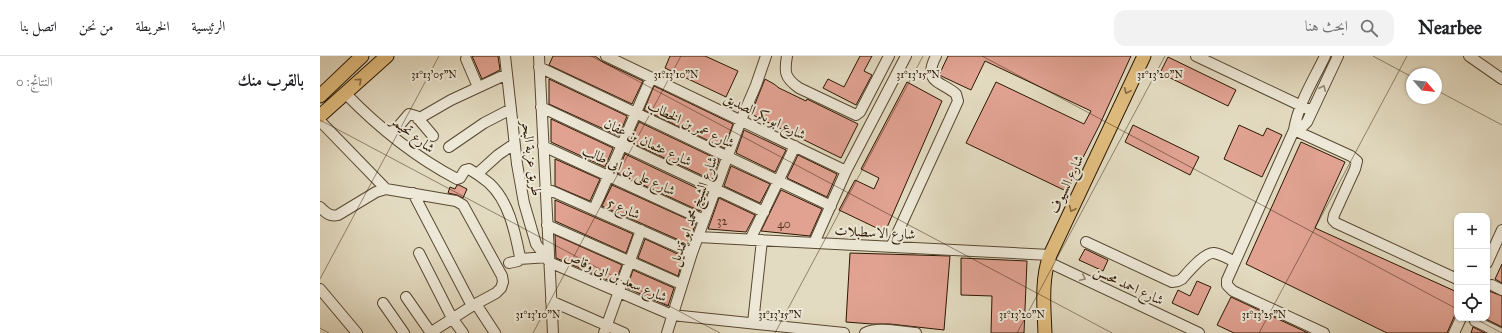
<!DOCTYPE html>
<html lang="ar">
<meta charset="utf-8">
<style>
body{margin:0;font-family:"IM FELL Great Primer",Amiri,serif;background:#f2f2f2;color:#202124;direction:rtl}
.controls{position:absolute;right:12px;bottom:12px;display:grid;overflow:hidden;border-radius:8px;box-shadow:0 1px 3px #0004}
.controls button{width:36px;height:36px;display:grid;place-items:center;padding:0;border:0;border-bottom:1px solid #e0e0e0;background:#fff;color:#202124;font:20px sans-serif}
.compass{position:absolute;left:1086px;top:12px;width:36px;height:36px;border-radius:50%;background:#fff;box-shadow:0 1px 3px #0004;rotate:118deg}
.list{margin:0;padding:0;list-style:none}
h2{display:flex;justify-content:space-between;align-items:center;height:52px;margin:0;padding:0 16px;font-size:17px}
h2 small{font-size:13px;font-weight:400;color:#757577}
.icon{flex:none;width:22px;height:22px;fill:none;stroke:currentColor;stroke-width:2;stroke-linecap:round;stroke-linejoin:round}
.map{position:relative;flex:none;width:1182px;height:277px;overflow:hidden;direction:ltr}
header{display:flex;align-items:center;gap:24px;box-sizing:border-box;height:56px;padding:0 20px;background:#fff;border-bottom:1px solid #e0e0e0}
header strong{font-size:19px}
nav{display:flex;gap:22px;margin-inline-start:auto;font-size:14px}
.search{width:280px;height:36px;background:#f2f2f2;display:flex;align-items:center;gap:10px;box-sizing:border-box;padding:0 14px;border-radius:12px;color:#757577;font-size:15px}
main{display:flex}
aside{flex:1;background:#fff}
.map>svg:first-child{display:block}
</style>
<header>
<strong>Nearbee</strong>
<div class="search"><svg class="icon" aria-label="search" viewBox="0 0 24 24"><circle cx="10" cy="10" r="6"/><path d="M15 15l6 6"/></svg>ابحث هنا</div>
<nav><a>الرئيسية</a><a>الخريطة</a><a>من نحن</a><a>اتصل بنا</a></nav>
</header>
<main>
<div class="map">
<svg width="1182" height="277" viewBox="0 0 1182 277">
<rect width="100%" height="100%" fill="#e3dbc1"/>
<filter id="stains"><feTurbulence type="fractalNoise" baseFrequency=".005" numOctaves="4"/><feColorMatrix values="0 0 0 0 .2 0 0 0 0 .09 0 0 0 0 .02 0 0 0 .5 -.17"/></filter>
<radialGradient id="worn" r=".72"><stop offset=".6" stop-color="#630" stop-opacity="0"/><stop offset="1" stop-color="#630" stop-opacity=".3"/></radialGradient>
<path fill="#e1a292" stroke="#2b1701" d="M 152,0 L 178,0 L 180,14 L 162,23 Z
M 233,0 L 275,0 L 283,6 L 323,25 L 312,48 L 229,9 Z
M 350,0 L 385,0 L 418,15 L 406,41 L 345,12 Z
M 540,0 L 552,0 L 544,15 L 552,19 L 536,49 L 503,32 L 508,23 L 524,31 Z
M 628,0 L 811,0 L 780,68 L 746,135 L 646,87 L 676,26 L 764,68 L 771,55 L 665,5 L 651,34 L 619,19 Z
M 848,1 L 916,34 L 908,50 L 840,17 Z
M 229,23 L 307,60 L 299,80 L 229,48 Z
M 445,23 L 454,28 L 459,32 L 486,45 L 487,43 L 538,68 L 521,102 L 431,58 Z
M 587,26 L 622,45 L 565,176 L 519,154 L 535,124 L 554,133 L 559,122 L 541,113 Z
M 334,30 L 413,68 L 404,92 L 324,54 Z
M 231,63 L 293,92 L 285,111 L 231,86 Z
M 319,66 L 399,104 L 392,124 L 310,86 Z
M 813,69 L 879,101 L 870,119 L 805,86 Z
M 919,69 L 943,80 L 947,72 L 962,79 L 942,121 L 904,103 Z
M 424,74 L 466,94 L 455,116 L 416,97 Z
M 981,86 L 1025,106 L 995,172 L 1137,236 L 1137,254 L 1127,277 L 1067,277 L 926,208 Z
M 305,98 L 387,137 L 380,155 L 297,117 Z
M 478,99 L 517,118 L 507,141 L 467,122 Z
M 235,103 L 280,123 L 270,145 L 235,130 Z
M 411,110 L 450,128 L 440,147 L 404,130 Z
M 137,129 L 139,129 L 147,133 L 143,142 L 137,139 L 128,137 L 130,131 L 135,133 Z
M 292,129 L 376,167 L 368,188 L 282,150 Z
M 461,134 L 502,153 L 490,180 L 441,175 Z
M 399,142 L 435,159 L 426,176 L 388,173 Z
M 235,144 L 313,178 L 306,197 L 235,165 Z
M 235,179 L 302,209 L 295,227 L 236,202 Z
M 325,183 L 364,201 L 358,220 L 318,202 Z
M 765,193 L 788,204 L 783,215 L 759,204 Z
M 530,197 L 630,200 L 624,274 L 570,268 L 552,268 L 526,266 Z
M 641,202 L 707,205 L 704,277 L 671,277 L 672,240 L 641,239 Z
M 1182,208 L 1182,227 L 1175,223 Z
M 313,214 L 354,232 L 348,250 L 307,232 Z
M 877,225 L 891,231 L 878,259 L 852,247 L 858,234 L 870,240 Z
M 1169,235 L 1182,240 L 1182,271 L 1164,262 L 1167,262 L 1167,241 Z
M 911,241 L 988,277 L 914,277 L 897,269 Z
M 1153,271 L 1165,277 L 1151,277 Z"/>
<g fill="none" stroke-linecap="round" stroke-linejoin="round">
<g stroke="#594831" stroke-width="12">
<path id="minor" d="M 185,0 L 197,108 L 204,147 L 216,188 L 222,196 L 229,201
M 219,0 L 233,277
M 286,0 L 526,115
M 467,0 C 464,17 465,22 479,32 L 536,59 L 540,56 L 569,0
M 876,0 L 992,55
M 1149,0 L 1182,23
M 146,3 L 158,31
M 219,11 L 511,150
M 25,37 C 58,71 95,101 137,123 L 140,122 L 145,114 L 149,113 C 156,117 163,122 169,127 C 189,145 195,176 200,201 L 198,205 L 189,207
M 221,51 L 444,156
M 98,63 L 131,44 L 187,18
M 0,65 L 66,133
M 974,74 L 1031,100 L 1037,105 L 1035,113 L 1014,159 L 1013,164 L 1016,167 L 1137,223
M 974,74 L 982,71 L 987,66 L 1018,0
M 71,79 L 89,58 L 96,60 L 113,80
M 223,90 L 384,164
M 129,91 L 164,67 L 191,53
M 157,118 L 178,99 L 194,88
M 225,132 L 372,197
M 93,137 L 152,250
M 0,151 C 6,157 10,161 18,159 L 56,136 L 66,133 L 136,145 L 143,149 L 182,220 L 183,226 L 181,232 L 176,237 L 152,250 L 110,277
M 274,153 L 331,22
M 227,169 L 361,228
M 378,181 L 730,199
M 430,184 L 475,90
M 766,186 L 852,226 L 858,225 L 862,223 C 868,216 885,196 894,197 C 901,198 909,203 915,206
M 494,187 L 526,115 L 586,0
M 571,191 L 638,45 L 636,38 C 621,25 602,27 616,0
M 99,197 L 132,262 L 143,277
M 199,203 L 229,201
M 229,206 L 352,259 L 524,277
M 728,206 L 879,277
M 1167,207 L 1182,174
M 1172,229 L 1182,234
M 0,233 L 37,277
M 86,241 L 111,277
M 231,245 L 304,277
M 63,247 L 84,277
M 156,248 L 175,277
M 1155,265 L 1180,277
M 433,267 L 442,184
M 284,277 L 321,174
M 347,277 L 372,197 L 421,64 L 436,29 L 446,0
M 545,277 C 557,270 582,276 596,277
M 1004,277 L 913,235 L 907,229 L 907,224 L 974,74 C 978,48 994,23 1005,0
M 1134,277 L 1141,262"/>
</g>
<g stroke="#2b1701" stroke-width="15">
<path id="major" d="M 0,40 L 42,0
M 0,60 L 67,0
M 725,277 C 724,251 721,224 730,199 L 824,0"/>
</g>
<use href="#minor" stroke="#ede8d7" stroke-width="10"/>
<use href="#major" stroke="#e2be80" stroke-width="13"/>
</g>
<defs><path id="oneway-chevron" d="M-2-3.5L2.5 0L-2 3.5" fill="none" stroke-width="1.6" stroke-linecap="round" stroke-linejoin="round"/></defs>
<g stroke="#866a40">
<use href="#oneway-chevron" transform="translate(39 25) rotate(-42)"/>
<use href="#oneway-chevron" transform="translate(807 35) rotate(115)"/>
<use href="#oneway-chevron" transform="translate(752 153) rotate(115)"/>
</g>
<g stroke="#968a77">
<use href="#oneway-chevron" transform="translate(1003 32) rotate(-65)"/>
<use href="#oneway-chevron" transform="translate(763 222) rotate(25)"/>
</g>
<path fill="none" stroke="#2b1701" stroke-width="1" stroke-opacity="0.45" d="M 271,0 L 792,277M 662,0 L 1137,253M 1053,0 L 1092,21M 1116,34 L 1182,69M 0,64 L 400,277M 0,223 L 119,0M 1154,262 L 1182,277M 0,272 L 9,277M 213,277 L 361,0M 455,277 L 603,0M 697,277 L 845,0M 939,277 L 1087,0M 1181,277 L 1182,276"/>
<g text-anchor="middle" stroke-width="4" stroke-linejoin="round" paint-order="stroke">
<g font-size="12" fill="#583a25">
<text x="402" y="169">32</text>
<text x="464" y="172">40</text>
</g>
<g font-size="14" fill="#2b1701" stroke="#ede8d7">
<text transform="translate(445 60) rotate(26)" y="5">شارع ابو بكر الصديق</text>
<text transform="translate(371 68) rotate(25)" y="5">شارع عمر بن الخطاب</text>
<text transform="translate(93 78) rotate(38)" y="5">شارع تحيمر</text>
<text transform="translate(328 86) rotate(25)" y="5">شارع عثمان بن عفان</text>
<text transform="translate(212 102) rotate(82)" y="5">طريق عزبة البحر</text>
<text transform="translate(309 114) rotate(25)" y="5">شارع على بن ابى طالب</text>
<text transform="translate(746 128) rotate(-65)" y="5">شارع السيوف</text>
<text transform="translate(304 152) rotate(24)" y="5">شارع 5</text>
<text transform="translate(373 155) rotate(-70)" y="5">شارع الشيخ محمد ابو قنديل</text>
<text transform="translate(555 176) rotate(3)" y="5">شارع الاسطبلات</text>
<text transform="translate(296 220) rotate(23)" y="5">شارع سعد بن ابى وقاص</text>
<text transform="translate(809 229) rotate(25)" y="5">شارع احمد محسن</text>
</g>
</g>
<g font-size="10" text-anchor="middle" fill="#2b1701" stroke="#ede8d7" stroke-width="4" stroke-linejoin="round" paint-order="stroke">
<text x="114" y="22">31°13'05"N</text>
<text x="356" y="22">31°13'10"N</text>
<text x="598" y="22">31°13'15"N</text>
<text x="840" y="22">31°13'20"N</text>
<text x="218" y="262">31°13'10"N</text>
<text x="460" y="262">31°13'15"N</text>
<text x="702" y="262">31°13'20"N</text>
<text x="944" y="262">31°13'25"N</text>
</g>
<rect width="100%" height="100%" filter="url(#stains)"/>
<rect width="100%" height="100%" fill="url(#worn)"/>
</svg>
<div class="controls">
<button>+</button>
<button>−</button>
<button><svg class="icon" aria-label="locate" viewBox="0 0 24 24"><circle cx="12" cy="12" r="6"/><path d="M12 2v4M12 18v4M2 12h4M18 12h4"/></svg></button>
</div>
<svg class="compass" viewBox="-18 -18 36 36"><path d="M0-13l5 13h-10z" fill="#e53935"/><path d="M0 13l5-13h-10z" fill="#757577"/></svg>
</div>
<aside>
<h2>بالقرب منك<small>النتائج: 0</small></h2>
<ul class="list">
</ul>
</aside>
</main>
